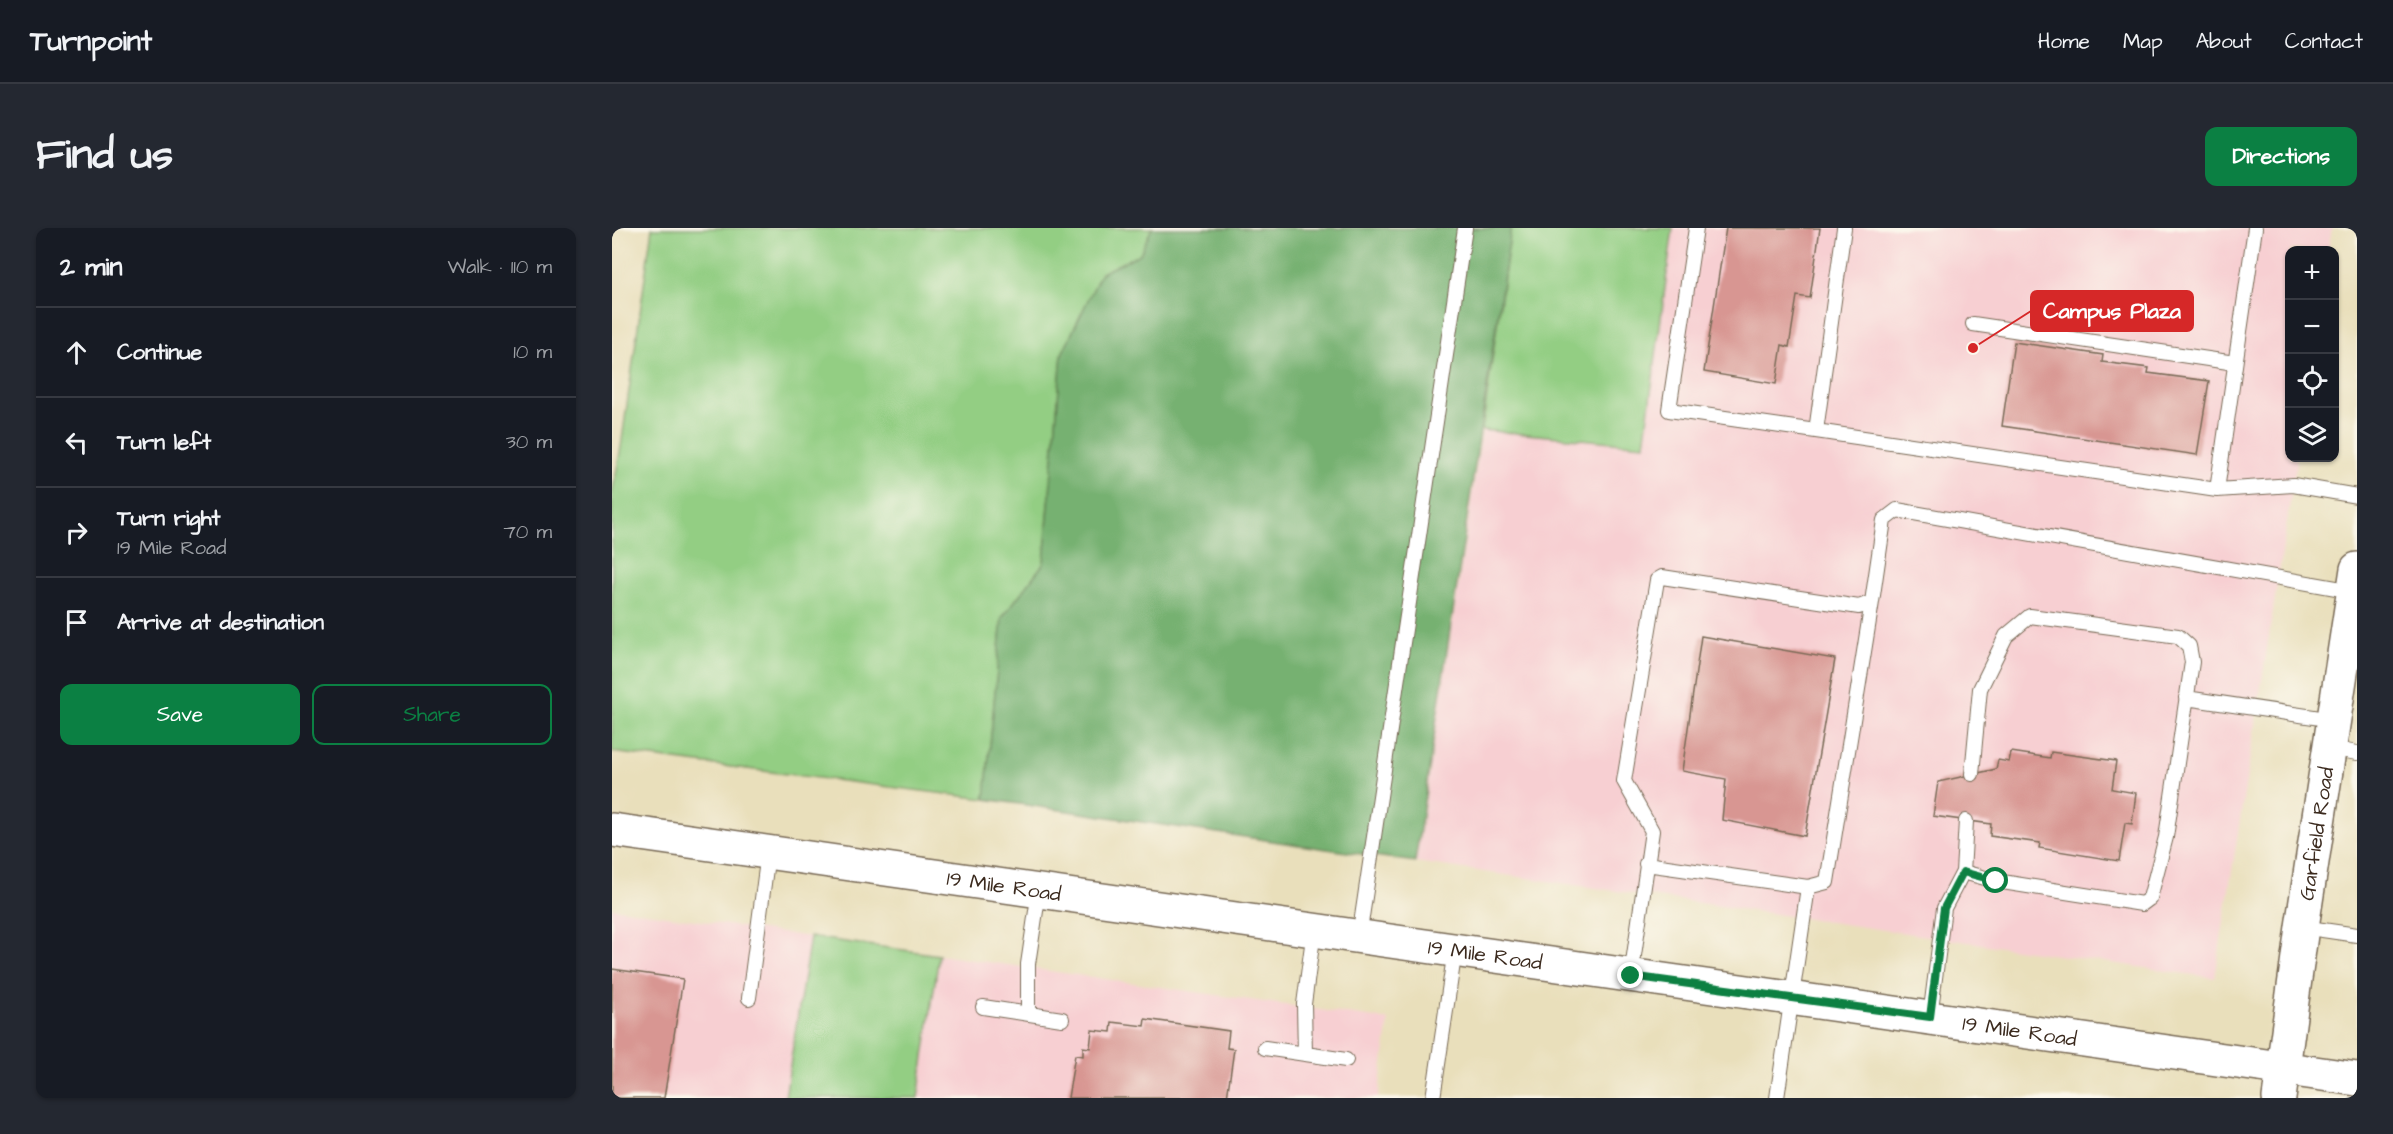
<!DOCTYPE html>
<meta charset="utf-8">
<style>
body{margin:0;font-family:"Architects Daughter",sans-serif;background:#242831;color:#f1f3f6}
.controls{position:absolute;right:18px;top:18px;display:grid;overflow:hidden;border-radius:12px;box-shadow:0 2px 4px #0004}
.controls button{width:54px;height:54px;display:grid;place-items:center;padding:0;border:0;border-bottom:2px solid #363941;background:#171b24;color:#f1f3f6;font:30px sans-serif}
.stop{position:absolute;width:18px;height:18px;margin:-14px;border:4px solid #0b8043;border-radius:50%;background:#fff}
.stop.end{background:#0b8043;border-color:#fff;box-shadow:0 2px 6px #0008}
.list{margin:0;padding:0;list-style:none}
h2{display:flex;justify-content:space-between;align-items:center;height:78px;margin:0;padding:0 24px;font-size:26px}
h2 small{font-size:20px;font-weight:400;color:#9ea1a6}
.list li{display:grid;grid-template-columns:39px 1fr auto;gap:18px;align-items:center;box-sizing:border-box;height:90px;padding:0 24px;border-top:2px solid #363941}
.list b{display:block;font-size:22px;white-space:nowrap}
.list p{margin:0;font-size:20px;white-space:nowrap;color:#9ea1a6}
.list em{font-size:20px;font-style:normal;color:#9ea1a6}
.actions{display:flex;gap:12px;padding:18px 24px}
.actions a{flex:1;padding:14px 0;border:2px solid #0b8043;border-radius:12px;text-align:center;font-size:21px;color:#0b8043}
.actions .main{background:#0b8043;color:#fff}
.icon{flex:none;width:33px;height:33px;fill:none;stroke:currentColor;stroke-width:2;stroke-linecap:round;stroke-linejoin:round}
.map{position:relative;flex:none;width:1745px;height:870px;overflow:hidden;border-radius:12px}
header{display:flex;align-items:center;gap:36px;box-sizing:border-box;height:84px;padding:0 30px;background:#171b24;border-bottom:2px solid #363941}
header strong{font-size:28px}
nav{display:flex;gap:33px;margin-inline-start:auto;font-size:21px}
.intro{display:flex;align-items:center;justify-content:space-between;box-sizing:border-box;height:144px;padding:0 36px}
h1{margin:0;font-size:42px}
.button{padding:15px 27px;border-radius:12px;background:#0b8043;color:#fff;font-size:21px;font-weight:700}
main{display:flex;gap:36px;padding:0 36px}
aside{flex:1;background:#171b24;border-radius:12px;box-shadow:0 2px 4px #0004}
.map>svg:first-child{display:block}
</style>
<header>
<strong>Turnpoint</strong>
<nav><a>Home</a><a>Map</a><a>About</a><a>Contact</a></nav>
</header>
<div class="intro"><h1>Find us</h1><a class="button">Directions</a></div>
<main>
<aside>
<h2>2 min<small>Walk · 110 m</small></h2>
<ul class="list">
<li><svg class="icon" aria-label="ahead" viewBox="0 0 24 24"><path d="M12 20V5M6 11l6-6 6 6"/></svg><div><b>Continue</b></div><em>10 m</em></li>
<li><svg class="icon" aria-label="left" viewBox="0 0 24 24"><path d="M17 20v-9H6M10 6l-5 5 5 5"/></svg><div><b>Turn left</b></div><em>30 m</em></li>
<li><svg class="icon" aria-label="right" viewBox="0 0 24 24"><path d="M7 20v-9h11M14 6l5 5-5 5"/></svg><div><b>Turn right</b><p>19 Mile Road</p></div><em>70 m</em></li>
<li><svg class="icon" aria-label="arrive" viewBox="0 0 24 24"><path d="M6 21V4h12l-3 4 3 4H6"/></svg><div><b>Arrive at destination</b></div></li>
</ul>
<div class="actions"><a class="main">Save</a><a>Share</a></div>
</aside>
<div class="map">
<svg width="1745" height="870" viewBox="0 0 1745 870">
<rect width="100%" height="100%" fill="#fbf7ec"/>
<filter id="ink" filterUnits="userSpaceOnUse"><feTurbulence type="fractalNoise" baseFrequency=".0167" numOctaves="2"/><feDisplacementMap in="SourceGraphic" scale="12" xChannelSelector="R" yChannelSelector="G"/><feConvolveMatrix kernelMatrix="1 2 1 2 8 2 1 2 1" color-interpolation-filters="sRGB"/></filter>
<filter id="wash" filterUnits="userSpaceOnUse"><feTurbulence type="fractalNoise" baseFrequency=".008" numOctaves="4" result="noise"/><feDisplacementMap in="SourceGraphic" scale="24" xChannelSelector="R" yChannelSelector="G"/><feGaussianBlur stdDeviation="1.35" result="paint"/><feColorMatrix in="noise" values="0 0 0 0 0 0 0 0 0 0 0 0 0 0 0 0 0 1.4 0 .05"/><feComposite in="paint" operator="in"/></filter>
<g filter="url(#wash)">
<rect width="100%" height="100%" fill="#e9dfbb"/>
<path fill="#f7cfd2" d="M 1061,0 L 1720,0 L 1716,22 L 1678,22 L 1678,230 L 1685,230 L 1603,750 L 804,634 L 870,202 L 1032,217 Z
M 0,680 L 198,709 L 173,870 L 0,870 Z
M 327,727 L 777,792 L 766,870 L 306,870 Z"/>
<path fill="#93ce83" stroke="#677c50" stroke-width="1.5" d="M 40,0 L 540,0 L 528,26 L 489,45 L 450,126 L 432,335 L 390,390 L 373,571 L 0,524 L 0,267 L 9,219 Z
M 899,0 L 1061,0 L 1032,217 L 870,202 Z
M 198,709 L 327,727 L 306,870 L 173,870 Z"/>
<path fill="#76b171" stroke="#586e48" stroke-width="1.5" d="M 540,0 L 899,0 L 803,634 L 373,571 L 390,390 L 432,335 L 450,126 L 489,45 L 528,26 Z"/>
<g id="blocks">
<path fill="#d89692" d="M 1114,0 L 1208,0 L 1198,70 L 1185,68 L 1177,119 L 1170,117 L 1164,156 L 1092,144 Z
M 1402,114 L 1491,127 L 1490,134 L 1537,140 L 1536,145 L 1597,153 L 1585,227 L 1390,198 Z
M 1089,408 L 1223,431 L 1193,608 L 1110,592 L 1114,551 L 1070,543 Z
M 1399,524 L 1438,530 L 1439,524 L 1504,533 L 1500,561 L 1524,565 L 1520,596 L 1513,595 L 1507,633 L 1427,620 L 1428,615 L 1378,608 L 1379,596 L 1321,588 L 1326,554 L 1384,541 L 1386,532 L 1397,534 Z
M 0,741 L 71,751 L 52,870 L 0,870 Z
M 533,791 L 617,803 L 615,820 L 622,821 L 615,870 L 456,870 L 463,827 L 471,828 L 471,819 L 478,820 L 480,802 L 499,804 L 500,794 L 532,798 Z"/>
</g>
</g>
<g filter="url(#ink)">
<use href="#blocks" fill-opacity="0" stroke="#786955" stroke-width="1.5"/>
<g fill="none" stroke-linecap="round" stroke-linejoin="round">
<g stroke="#786955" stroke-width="16">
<path id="service" d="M 1084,0 L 1057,182 L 1204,203
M 1232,0 L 1204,203 L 1605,262 L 1681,257 L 1745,268
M 1361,96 L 1623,135
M 1605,262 L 1643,0
M 1574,470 L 1722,492
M 1718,520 L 1745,525
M 1034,636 L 1196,659
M 1351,644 L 1354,593
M 1690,699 L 1745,707
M 747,709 L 853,0
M 1019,748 L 1040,603 L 1012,553 L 1045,352 L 1050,349 L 1247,379 L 1260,374 L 1272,292 L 1285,282 L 1741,363
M 137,770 L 156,625
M 371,779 L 450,791
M 416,786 L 416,736 L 427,663
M 1318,789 L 1332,680 L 1351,644 L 1384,653 L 1530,676 L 1538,670 L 1554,609 L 1580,434 L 1577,418 L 1566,408 L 1418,388 L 1394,408 L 1368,461 L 1360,546
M 653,820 L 734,832
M 693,826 L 692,776 L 702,702
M 821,870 L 843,722
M 1165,870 L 1196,659 L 1215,654 L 1260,374"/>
</g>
<g stroke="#786955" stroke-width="36">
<g id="tertiary">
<path id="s1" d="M 0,602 L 1745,851"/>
</g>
</g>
<g stroke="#786955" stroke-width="36">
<g id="secondary">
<path id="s2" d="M 1667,870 L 1690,699 L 1745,341"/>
</g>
</g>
<use href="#service" stroke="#fff" stroke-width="14"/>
<use href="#tertiary" stroke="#fff" stroke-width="33"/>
<use href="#secondary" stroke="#fff" stroke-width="33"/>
</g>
</g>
<g fill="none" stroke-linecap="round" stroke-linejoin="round" filter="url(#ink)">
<path stroke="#0b8043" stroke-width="8" d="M 1019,748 L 1318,789 L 1332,680 L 1351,644 L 1384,653"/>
</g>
<g text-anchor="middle" stroke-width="4.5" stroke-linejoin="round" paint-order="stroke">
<g font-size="21" fill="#3b2a1e" stroke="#fbf7ec">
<text dy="7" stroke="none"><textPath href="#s2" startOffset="267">Garfield Road</textPath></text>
<text dy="7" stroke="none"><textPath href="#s1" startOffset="396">19 Mile Road</textPath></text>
<text dy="7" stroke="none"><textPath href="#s1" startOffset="882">19 Mile Road</textPath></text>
<text dy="7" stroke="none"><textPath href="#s1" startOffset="1422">19 Mile Road</textPath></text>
</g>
</g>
<path fill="none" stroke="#d62828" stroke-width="2" d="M1361 120L1419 83"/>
<circle fill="#d62828" stroke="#fbf7ec" stroke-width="2" cx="1361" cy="120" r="6"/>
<rect fill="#d62828" stroke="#d62828" stroke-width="2" x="1419" y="63" width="162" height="40" rx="6"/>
<g font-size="22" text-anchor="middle" font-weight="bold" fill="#fff">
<text x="1500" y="90">Campus Plaza</text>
</g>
</svg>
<div class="controls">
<button>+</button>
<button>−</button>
<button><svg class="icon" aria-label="locate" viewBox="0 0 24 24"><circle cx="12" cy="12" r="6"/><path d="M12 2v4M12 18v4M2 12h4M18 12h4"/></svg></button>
<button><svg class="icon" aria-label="layers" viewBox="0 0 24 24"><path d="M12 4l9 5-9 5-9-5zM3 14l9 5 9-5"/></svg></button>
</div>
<div class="stop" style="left:1384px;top:653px"></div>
<div class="stop end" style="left:1019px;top:748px"></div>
</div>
</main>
